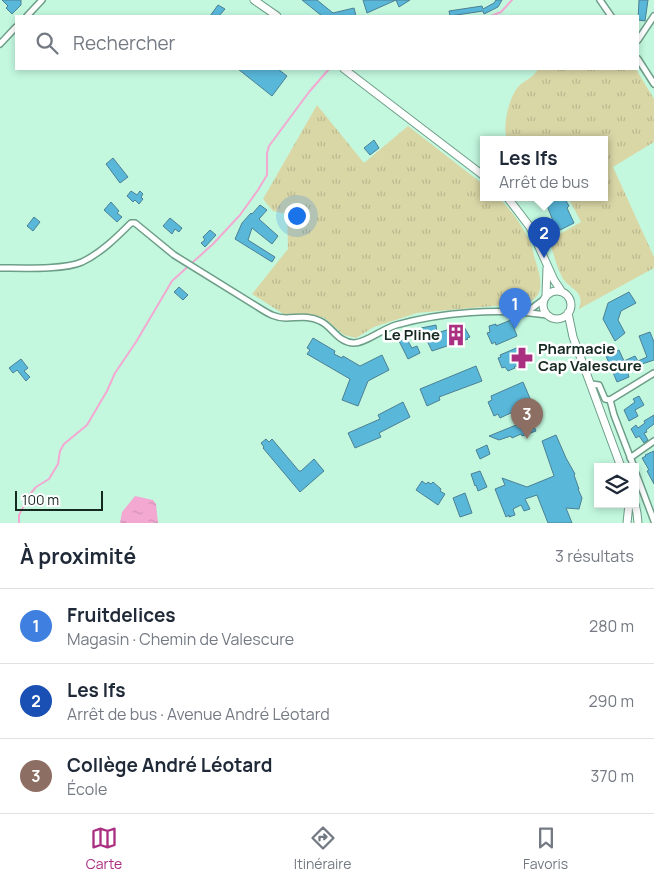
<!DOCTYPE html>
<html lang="fr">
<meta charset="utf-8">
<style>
body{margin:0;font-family:Manrope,sans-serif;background:#f2f2f3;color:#1f2937}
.controls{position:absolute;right:15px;bottom:15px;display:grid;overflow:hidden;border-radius:0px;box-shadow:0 2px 8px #0003}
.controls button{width:45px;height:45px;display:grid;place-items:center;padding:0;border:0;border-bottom:1px solid #e0e1e3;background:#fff;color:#1f2937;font:25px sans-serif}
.scale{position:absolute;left:15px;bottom:12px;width:88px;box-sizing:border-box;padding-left:5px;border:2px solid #152921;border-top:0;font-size:14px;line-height:18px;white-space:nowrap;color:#152921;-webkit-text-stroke:4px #fff;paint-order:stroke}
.you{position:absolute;left:296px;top:215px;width:18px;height:18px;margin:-12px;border:4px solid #fff;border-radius:50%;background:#1a73e8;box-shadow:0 0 0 8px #1a73e833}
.badge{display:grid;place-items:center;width:32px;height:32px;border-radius:50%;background:#ab2f81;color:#fff;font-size:16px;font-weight:700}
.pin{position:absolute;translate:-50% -41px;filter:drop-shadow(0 1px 2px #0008)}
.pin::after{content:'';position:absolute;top:26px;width:18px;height:15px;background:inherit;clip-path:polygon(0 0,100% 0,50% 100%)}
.popup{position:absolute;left:480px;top:136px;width:128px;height:65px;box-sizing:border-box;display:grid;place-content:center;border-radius:0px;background:#fff;filter:drop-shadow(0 1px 4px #0005);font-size:16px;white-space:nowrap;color:#747a83}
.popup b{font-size:19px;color:#1f2937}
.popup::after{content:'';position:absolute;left:50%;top:100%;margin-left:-10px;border:10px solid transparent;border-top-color:#fff}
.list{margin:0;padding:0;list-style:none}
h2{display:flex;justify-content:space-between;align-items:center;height:65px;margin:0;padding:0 20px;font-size:21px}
h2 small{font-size:16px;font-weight:400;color:#747a83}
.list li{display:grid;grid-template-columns:32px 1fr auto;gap:15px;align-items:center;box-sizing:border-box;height:75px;padding:0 20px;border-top:1px solid #e0e1e3}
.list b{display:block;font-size:19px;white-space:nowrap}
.list p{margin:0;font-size:16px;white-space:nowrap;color:#747a83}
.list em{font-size:16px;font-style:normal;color:#747a83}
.icon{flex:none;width:28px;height:28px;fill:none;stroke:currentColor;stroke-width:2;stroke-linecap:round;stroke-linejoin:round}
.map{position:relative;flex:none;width:654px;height:523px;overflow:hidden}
.search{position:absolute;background:#fff;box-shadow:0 2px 8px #0003;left:15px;right:15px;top:15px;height:55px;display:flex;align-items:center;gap:12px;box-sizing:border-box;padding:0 18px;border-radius:0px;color:#747a83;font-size:19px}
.sheet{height:290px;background:#fff}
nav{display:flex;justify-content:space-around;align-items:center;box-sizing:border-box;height:70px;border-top:1px solid #e0e1e3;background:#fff;font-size:14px;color:#747a83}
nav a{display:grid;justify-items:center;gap:2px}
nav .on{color:#ab2f81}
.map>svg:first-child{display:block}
</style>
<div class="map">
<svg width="654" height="523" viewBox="0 0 654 523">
<defs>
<pattern id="grass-tufts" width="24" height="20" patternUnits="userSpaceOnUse" patternTransform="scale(1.25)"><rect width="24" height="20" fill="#dad7a7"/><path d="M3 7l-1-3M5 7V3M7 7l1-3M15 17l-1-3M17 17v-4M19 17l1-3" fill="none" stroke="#bab98f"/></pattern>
<pattern id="water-ripples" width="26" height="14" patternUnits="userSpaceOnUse" patternTransform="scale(1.25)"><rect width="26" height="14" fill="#f3a8d2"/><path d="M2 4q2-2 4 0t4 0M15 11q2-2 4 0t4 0" fill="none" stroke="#cf91b4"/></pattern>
</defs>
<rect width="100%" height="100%" fill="#c3f8df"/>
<path fill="url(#grass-tufts)" d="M 538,69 L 636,69 L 654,99 L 654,142 L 613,167 L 654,257 L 654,268 L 579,309 C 586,290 568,289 562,277 C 556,265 553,252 549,240 L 581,222 L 568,197 L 604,197 L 604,139 L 507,139 C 502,126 509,98 518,87 C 525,79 533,79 538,69 Z
M 317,105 L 364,163 L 408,126 L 484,185 L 484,197 L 498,197 C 510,209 520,222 528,238 C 531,243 533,250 534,256 C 539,272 549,298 525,303 L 417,313 L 374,327 L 356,338 L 344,335 L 323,317 L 285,315 L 252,294 L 288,249 L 287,214 L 273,211 L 263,199 Z"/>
<path fill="url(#water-ripples)" d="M 135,496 L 153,500 L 156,504 L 158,523 L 120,523 L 122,512 Z"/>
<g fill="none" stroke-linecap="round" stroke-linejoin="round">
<path stroke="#f3a8d2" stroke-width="2" d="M 491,16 L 501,12 L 512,0
M 19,523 L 19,515 L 31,493 L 36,487 L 49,479 L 58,464 L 60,451 L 64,444 L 87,425 L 107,391 L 115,373 L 136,342 L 172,281 L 213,244 L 240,215 L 258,190 L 267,175 L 267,153 L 269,146 L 309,92 L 329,69"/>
</g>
<path fill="#59b8da" stroke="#4c8094" d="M 2,0 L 21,0 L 21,5 L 12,14 L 6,8 L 8,6 Z
M 302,0 L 317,0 L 333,13 L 354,8 L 356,16 L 322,16 Z
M 363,0 L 410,0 L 399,7 L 396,0 L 367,13 Z
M 496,0 L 502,0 L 498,7 L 484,14 L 483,11 L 450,16 L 449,11 L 482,6 L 483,9 L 494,3 Z
M 639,0 L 648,0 L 645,21 L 638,20 Z
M 218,5 L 225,9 L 219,16 L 210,16 Z
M 238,69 L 278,69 L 287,76 L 272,96 Z
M 374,140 L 379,148 L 370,155 L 364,148 Z
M 113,158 L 128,177 L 120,183 L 106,164 Z
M 131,191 L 137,195 L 140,191 L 143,194 L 141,197 L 143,199 L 139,204 L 135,200 L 133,202 L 127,196 Z
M 558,197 L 561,197 L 563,200 L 565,199 L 569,206 L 567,208 L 574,223 L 560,230 L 557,225 L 555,226 L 546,203 Z
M 111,202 L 119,211 L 117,213 L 122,217 L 117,222 L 104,210 Z
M 260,205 L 267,210 L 259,219 L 278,236 L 272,244 L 252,228 L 248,240 L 275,257 L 272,262 L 235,239 L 242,223 L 251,213 L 252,214 Z
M 34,217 L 40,222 L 33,231 L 27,226 Z
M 170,218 L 182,228 L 179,232 L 175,229 L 172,234 L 163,226 Z
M 210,230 L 216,235 L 205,247 L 201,243 L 205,240 L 203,237 Z
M 179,287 L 188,295 L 183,300 L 174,292 Z
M 629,292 L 636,303 L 621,311 L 618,320 L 625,333 L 615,341 L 603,319 L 608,303 Z
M 511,320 L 517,336 L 496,345 L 495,342 L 492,344 L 487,333 L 490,332 L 489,326 L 496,324 L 496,326 Z
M 436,325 L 437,333 L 463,325 L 470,337 L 467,338 L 468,339 L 432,351 L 421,328 Z
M 650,332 L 654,342 L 654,360 L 642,364 L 643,367 L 640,369 L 641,371 L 637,372 L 635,368 L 628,374 L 629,377 L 617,382 L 606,356 L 619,350 L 624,361 L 635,356 L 638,361 L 647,357 L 639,336 Z
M 313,338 L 335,351 L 334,354 L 342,358 L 343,356 L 360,366 L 382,355 L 389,370 L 368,381 L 358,406 L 342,400 L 350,379 L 307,354 L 310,350 L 307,348 Z
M 406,338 L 412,348 L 417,346 L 420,353 L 408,359 L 399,341 Z
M 521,346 L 528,361 L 514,367 L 515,368 L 508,371 L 505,367 L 502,368 L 498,358 L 501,357 L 500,355 Z
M 21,359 L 28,368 L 24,371 L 30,377 L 26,381 L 17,370 L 13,373 L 9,368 Z
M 476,366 L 482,381 L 439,397 L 440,400 L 427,406 L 420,389 Z
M 523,382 L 532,403 L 500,418 L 498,414 L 494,416 L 488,402 L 492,400 L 491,396 Z
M 639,396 L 644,405 L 635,410 L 638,416 L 629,421 L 624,410 L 635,402 L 633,399 Z
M 403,402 L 410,417 L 379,433 L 381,437 L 355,448 L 348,433 L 380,419 L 378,415 Z
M 654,415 L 654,424 L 646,430 L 647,432 L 644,433 L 648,440 L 644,443 L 639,436 L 636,438 L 631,429 L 636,425 L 638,428 L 645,423 L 644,421 Z
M 526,421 L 527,424 L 532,422 L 536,431 L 522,436 L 521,434 L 512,438 L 511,436 L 499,440 L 489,436 Z
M 556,435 L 566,458 L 575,474 L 574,475 L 579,489 L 578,489 L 582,498 L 579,509 L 566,508 L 572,523 L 548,523 L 537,495 L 525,499 L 530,509 L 524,511 L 521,505 L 513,509 L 515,515 L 509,517 L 509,515 L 506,517 L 495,489 L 505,485 L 502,478 L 527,487 L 554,476 L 542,441 Z
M 266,439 L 269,442 L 272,439 L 299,471 L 301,471 L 314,459 L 324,471 L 300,492 L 263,448 L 264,447 L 261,443 Z
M 487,445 L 490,454 L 480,459 L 476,450 Z
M 654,451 L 654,484 L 647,471 L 649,470 L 642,458 L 646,456 L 645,455 Z
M 480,471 L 487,487 L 478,491 L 476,485 L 475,486 L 471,474 Z
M 422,481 L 426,484 L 428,482 L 431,484 L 433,482 L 441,489 L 440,491 L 445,494 L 438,505 L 416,490 Z
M 465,493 L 472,513 L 460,517 L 453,498 Z"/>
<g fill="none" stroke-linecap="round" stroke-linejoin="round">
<g stroke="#6d9e88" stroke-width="8">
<path id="street" d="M 600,0 L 611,16
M 27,16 L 42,0
M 638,40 L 654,16
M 0,44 L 16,27
M 638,59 L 654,84
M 0,268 C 21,268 64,270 82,262 C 101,253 117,237 131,223 L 135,223 L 174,255 L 261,309 C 269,314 276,318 286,318 C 298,318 308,315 320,321 C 332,326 338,343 354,343 C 366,343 382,329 396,325 C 442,312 499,308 547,315
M 527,312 L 543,300
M 591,384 L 599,385 L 605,399 L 610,400 L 614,415 L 634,467
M 610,400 L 654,373
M 630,458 L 654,441
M 635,471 L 654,521"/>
</g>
<g stroke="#6d9e88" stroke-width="9">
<path id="secondary" d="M 254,0 L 277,16
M 344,69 L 484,176
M 507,197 L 530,227 L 554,280 L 562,292
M543 305a14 14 0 1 1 28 0a14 14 0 1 1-28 0Z
M 546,295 L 547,268
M 568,313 L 573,337 L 621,467
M 635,504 L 637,513 L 638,523
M 627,523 L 629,504"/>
</g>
<use href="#street" stroke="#fff" stroke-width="5"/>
<use href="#secondary" stroke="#fff" stroke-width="7"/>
</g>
<defs>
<g id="building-bare" transform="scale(1.725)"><path d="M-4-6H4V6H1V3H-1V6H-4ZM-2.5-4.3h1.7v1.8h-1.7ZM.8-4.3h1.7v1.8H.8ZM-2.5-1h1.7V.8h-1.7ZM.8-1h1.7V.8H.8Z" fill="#ab2f81" stroke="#fff" stroke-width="2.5" paint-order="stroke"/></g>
<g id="pharmacy-bare" transform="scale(1.725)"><path d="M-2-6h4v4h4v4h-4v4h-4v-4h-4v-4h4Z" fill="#ab2f81" stroke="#fff" stroke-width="2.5" paint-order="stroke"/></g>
</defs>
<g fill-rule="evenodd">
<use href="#building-bare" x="456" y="335"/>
<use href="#pharmacy-bare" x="522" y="358"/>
</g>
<g text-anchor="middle" stroke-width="5" stroke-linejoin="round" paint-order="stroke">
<g font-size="15" font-weight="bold" fill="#152921" stroke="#fff" text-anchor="end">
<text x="440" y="340">Le Pline</text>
<text x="538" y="354" text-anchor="start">Pharmacie<tspan x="538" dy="17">Cap Valescure</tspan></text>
</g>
</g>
</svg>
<div class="controls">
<button><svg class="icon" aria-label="layers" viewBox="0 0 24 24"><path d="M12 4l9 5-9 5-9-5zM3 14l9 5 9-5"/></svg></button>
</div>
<div class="scale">100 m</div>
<div class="you"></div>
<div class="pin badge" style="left:515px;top:329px;background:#3f7fe0">1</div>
<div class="pin badge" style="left:544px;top:258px;background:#1a4fb4">2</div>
<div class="popup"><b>Les Ifs</b>Arrêt de bus</div>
<div class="pin badge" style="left:527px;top:439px;background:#8d6e63">3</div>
<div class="search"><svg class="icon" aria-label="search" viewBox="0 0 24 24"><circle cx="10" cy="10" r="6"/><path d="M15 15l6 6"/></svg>Rechercher</div>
</div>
<section class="sheet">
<h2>À proximité<small>3 résultats</small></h2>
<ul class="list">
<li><span class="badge" style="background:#3f7fe0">1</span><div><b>Fruitdelices</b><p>Magasin · Chemin de Valescure</p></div><em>280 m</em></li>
<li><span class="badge" style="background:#1a4fb4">2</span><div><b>Les Ifs</b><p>Arrêt de bus · Avenue André Léotard</p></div><em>290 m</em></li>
<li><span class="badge" style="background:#8d6e63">3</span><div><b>Collège André Léotard</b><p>École</p></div><em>370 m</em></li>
</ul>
</section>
<nav>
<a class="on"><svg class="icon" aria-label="map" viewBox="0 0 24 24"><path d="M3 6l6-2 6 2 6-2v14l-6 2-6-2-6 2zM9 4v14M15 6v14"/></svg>Carte</a>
<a><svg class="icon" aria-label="directions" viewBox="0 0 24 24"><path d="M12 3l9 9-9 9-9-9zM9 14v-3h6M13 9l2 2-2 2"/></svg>Itinéraire</a>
<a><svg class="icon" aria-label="saved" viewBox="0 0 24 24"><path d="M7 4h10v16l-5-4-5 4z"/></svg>Favoris</a>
</nav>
